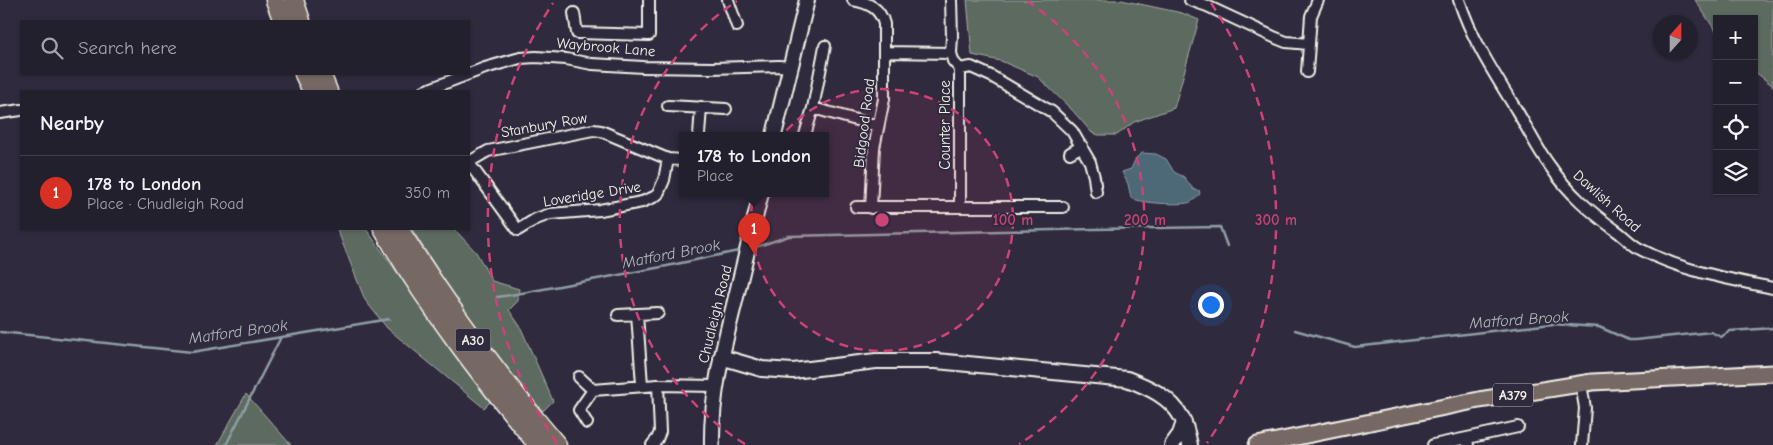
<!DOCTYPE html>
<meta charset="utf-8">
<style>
body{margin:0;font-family:"Comic Neue",sans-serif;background:#2f2d3a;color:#f1f3f6}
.controls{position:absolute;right:15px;top:15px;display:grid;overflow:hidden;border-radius:0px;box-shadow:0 1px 4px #0004}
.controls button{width:45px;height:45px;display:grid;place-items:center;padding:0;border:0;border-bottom:1px solid #403e4a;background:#23202e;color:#f1f3f6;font:25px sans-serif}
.compass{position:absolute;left:1653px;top:15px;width:45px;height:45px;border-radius:50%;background:#23202e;box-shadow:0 1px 4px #0004;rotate:21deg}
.you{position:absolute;left:1210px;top:304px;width:18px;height:18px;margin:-12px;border:4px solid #fff;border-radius:50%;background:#1a73e8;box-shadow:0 0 0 8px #1a73e833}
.badge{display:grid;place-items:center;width:32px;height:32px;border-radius:50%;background:#d93025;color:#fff;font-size:16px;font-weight:700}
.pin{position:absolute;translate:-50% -41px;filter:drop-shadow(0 1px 2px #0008)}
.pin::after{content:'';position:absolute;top:26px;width:18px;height:15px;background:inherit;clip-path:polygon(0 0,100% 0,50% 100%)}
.popup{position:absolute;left:679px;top:132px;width:150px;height:65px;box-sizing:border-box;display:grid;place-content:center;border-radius:0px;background:#23202e;filter:drop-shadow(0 1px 4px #0005);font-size:16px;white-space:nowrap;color:#a3a3aa}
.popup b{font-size:19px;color:#f1f3f6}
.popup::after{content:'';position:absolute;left:50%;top:100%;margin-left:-10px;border:10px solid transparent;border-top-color:#23202e}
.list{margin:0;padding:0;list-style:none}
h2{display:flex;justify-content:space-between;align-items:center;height:65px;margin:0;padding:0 20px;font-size:21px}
h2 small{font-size:16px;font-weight:400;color:#a3a3aa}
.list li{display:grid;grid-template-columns:32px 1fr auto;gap:15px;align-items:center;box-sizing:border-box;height:75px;padding:0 20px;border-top:1px solid #403e4a}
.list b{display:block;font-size:19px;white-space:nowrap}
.list p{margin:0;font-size:16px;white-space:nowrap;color:#a3a3aa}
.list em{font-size:16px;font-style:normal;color:#a3a3aa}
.icon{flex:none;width:28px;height:28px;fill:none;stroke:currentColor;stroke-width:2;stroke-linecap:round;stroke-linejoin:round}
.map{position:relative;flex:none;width:1773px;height:445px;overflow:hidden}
.search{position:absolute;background:#23202e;box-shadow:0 1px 4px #0004;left:20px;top:20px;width:450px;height:55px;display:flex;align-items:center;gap:12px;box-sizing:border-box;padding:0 18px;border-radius:0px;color:#a3a3aa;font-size:19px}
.panel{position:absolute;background:#23202e;box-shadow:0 1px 4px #0004;left:20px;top:90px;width:450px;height:140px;border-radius:0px}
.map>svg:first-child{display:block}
</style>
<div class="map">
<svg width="1773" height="445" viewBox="0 0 1773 445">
<rect width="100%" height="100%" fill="#2f2a3d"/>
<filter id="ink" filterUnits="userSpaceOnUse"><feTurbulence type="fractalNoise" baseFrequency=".02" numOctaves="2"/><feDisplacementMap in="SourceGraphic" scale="10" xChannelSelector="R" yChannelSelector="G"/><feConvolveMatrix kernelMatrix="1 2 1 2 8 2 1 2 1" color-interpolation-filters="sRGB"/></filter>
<g filter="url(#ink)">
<path fill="#5b6a61" stroke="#a8aea4" d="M 967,0 L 1121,0 L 1182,13 L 1199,20 L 1174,108 L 1134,122 L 1117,135 L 1099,135 L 1092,133 L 1073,111 L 1038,77 L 1001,61 L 972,55 Z
M 1695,0 L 1773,0 L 1773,86 L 1754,71 L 1754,19 L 1717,19 L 1717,33 Z
M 337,229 L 366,229 L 490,402 L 484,408 L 387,328 L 365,300 Z
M 412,229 L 454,229 L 476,252 L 492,281 L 519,289 L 518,301 L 509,310 L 520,326 L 553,401 L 543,411 C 493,356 451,292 412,229 Z
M 246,394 L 291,445 L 217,445 Z"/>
<path fill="#4e6777" stroke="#909ea4" d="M 1142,153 L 1156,154 L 1166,159 L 1174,172 L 1184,177 L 1193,189 L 1197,191 L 1199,190 L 1200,194 C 1197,196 1194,200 1191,202 C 1182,206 1140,203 1131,198 L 1128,184 L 1122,172 L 1131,169 L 1136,158 Z"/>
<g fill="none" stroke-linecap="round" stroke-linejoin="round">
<path stroke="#909ea4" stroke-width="2.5" d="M 753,248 L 789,236 L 1094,229 L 1220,227 L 1227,246
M 497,297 L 511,295 L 667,266 L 743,250
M 1295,330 L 1355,347 L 1552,324 L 1599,327 L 1629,340 L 1635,340 L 1711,332 L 1721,337 L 1730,331 L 1773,328
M 0,332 L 192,352 L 389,319
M 226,445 L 281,337"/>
<g stroke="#f4f1e8" stroke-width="14">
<path id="street" d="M 728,0 L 737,26
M 853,0 C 869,3 880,8 884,24 L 884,99 L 874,148 L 871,208
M 1190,0 L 1207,6 L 1276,38 L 1286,42 L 1309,44
M 1459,0 C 1472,40 1495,75 1517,111 C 1528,129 1537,149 1550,166 C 1568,193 1592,213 1618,232 C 1626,238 1633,246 1642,250 C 1682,271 1729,279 1773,288
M 574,13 L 577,33 L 649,35 L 649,0
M 885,52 L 951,53 L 953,61 L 960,69 L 960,206
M 951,53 L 952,36 L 951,0
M 960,69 L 971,67 L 991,76 L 1052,112 L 1072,131 L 1090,162 L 1094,177 L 1096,192
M 1307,72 L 1311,16 L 1318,0
M 424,91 L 485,68 L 520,58 L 536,57 L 566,59 L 592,64 L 643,67 L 712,68 L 779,66 L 790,67
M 668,106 L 726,109
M 813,108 L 878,126
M 0,113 L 21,110
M 699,135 L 701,107
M 805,135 L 813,108 L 825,46
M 1070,153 L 1082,146
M 469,162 L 488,151 L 593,130 L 601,131 L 668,159 L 683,160
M 469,163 L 518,230 L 536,219 L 550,214 L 600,210 L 642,202 L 654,197 L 658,194 L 664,180 L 668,159
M 856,207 L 1063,207
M 637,314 L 642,385
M 618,315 L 658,313
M 579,377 L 593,390 L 579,410 L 587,423
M 1581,384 L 1585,408 L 1582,445
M 593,390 L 658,385 L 715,386
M 652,445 L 657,439 L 660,432 L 658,385
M 1433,445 L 1467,438
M 1468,445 L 1467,438 L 1518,427"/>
</g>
<g stroke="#f4f1e8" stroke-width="18">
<path id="secondary" d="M 774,135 L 807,0
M 721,357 L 762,369 L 793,371 L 876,361 L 936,361 L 1127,379 C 1148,387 1171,397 1182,418 C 1186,426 1188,436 1190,445
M 712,445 C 711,395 723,349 735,301 C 744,265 752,229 761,193
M 1172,445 L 1180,434 L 1184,422"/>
</g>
<g stroke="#f4f1e8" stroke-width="19">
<path id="primary" d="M 1257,445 L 1479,400 L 1592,382 L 1773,373"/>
</g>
<g stroke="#f4f1e8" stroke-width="21">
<path id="highway" d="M 275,0 L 283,21
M 294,0 L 301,21
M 304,74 L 312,91
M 321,74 L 328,91
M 383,229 C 427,306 481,376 538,445
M 399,229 C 447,305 499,377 557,445"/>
</g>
<use href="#street" stroke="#2f2a3d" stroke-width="10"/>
<use href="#secondary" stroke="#2f2a3d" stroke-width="14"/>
<use href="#primary" stroke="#766964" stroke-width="15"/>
<use href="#highway" stroke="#766964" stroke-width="18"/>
</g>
</g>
<circle cx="882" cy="220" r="131" fill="#cc4377" fill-opacity=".12"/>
<g fill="none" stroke="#cc4377" stroke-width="2.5" stroke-dasharray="9 6">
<circle cx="882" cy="220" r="131"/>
<path d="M745 444A263 263 0 0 1 737 1M1027 1A263 263 0 0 1 1019 444"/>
<path d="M557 443A394 394 0 0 1 553 3M1211 3A394 394 0 0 1 1207 443"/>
</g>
<g text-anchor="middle" stroke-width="4" stroke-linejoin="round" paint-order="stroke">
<g fill="#2f2a3d" stroke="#b9b5b5" stroke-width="1">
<rect x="455.5" y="328.5" width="35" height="23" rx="4"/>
<rect x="1493" y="383.5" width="40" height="23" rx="4"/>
</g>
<g font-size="14" font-weight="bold" fill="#f4f1e8">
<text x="473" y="345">A30</text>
<text x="1513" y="400">A379</text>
</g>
<g font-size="15" fill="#f4f1e8" stroke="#2f2a3d">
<text transform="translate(606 47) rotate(5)" y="5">Waybrook Lane</text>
<text transform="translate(864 123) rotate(-83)" y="5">Bidgood Road</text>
<text transform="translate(544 125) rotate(-10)" y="5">Stanbury Row</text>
<text transform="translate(945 125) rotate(-90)" y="5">Counter Place</text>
<text transform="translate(592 194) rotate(-9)" y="5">Loveridge Drive</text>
<text transform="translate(1607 201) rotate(42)" y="5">Dawlish Road</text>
<text transform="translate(715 314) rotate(-76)" y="5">Chudleigh Road</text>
</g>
<g font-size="16" font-style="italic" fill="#b2babb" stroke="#2f2a3d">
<text transform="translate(671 253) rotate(-11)" y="6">Matford Brook</text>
<text transform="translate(1519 319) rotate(-4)" y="6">Matford Brook</text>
<text transform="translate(238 331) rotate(-8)" y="6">Matford Brook</text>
</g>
</g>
<circle cx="882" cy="220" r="8" fill="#cc4377" stroke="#2f2a3d" stroke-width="2.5"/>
<g font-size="15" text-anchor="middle" font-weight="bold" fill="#cc4377" stroke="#2f2a3d" stroke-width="4" stroke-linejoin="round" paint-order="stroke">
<text x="1013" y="225">100 m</text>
<text x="1145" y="225">200 m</text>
<text x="1276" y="225">300 m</text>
</g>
</svg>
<div class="controls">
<button>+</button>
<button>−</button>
<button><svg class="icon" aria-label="locate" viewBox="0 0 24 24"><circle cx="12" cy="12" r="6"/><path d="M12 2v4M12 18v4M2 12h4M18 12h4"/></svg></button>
<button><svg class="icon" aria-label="layers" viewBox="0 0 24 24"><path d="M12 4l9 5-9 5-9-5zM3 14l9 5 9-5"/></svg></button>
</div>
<svg class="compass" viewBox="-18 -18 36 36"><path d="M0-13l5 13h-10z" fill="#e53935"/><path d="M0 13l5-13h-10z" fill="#a3a3aa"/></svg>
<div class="you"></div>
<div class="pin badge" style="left:754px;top:254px">1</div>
<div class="popup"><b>178 to London</b>Place</div>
<div class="search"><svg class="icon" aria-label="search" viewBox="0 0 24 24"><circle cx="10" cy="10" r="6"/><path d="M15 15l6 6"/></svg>Search here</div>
<section class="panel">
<h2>Nearby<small></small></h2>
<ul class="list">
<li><span class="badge">1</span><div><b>178 to London</b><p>Place · Chudleigh Road</p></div><em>350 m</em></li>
</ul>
</section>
</div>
